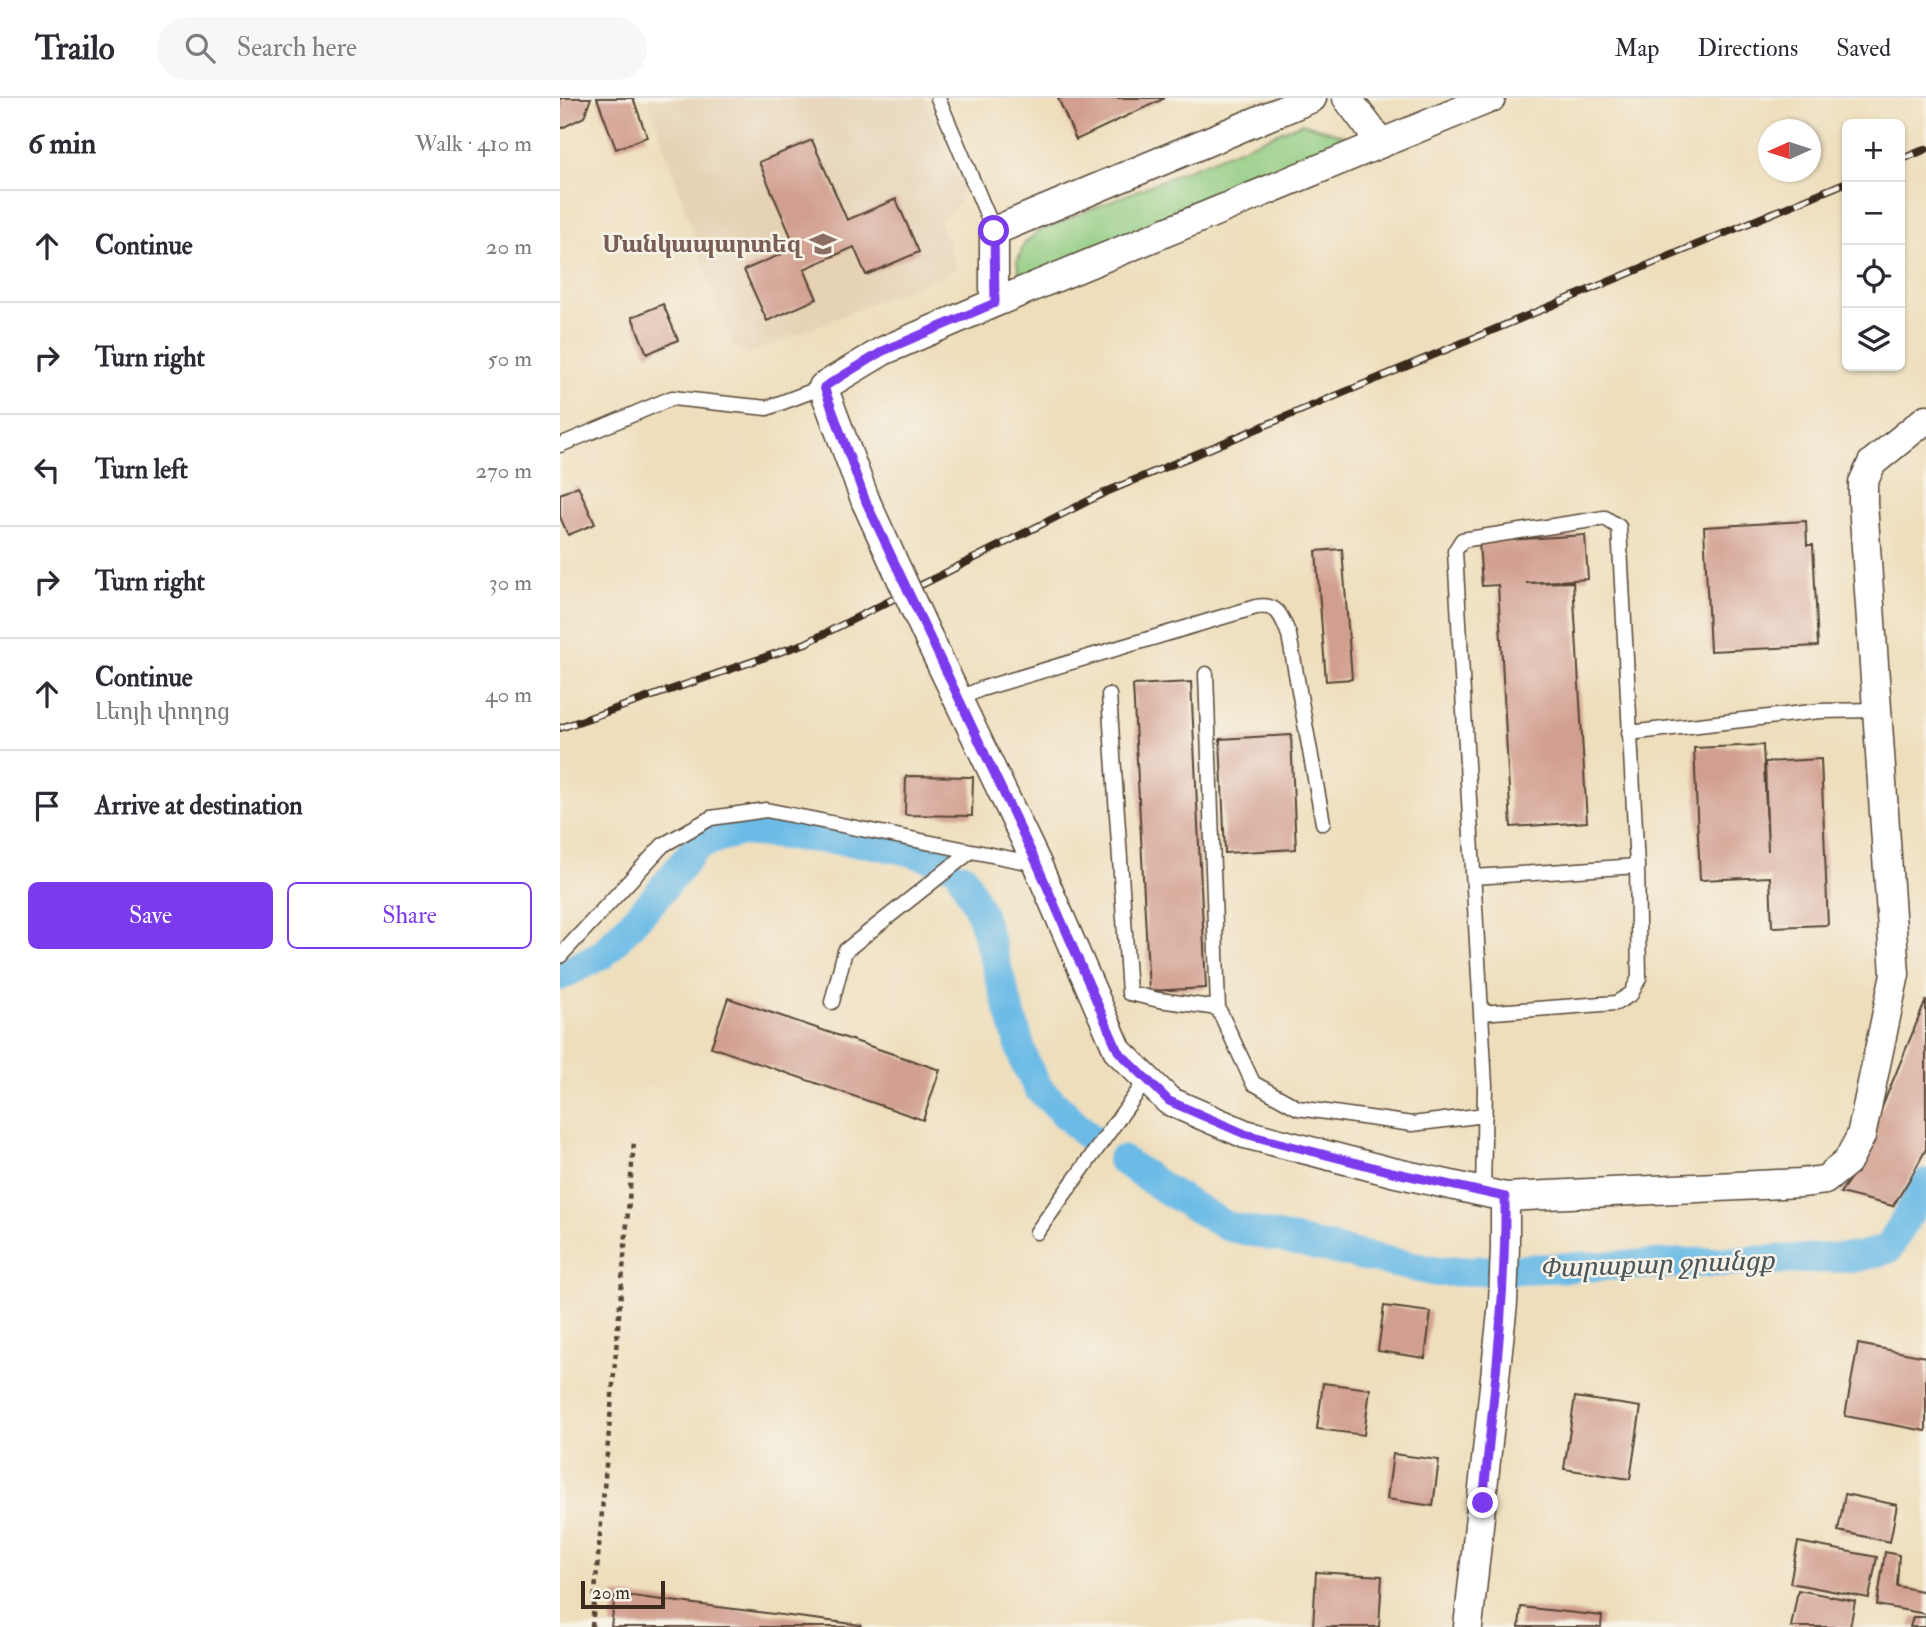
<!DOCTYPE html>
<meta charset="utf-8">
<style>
body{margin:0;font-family:"IM FELL Double Pica","Noto Serif Armenian",serif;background:#f7f7f7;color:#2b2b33}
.controls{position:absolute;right:21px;top:21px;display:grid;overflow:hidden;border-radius:10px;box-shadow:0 2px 5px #0004}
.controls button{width:63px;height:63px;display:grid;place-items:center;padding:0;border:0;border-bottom:2px solid #e1e1e2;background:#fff;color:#2b2b33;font:35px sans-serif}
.compass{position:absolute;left:1198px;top:21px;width:63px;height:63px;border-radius:50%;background:#fff;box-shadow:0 2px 5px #0004;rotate:267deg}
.scale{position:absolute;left:21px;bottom:18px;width:84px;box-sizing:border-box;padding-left:7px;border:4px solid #3b2a1e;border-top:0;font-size:19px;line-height:24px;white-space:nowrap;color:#3b2a1e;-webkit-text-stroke:5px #f7f3e8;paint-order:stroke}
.stop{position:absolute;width:21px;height:21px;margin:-16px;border:5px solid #7c3aed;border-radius:50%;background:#fff}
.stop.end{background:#7c3aed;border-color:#fff;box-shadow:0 2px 7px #0008}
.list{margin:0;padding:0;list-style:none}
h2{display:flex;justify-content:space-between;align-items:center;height:91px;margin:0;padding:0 28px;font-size:30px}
h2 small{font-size:23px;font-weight:400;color:#7c7c81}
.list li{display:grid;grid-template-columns:46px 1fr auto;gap:21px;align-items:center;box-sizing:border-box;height:112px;padding:0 28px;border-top:2px solid #e1e1e2}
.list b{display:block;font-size:26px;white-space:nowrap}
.list p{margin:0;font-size:23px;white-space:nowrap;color:#7c7c81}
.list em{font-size:23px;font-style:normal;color:#7c7c81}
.actions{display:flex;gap:14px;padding:21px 28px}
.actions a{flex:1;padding:16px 0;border:2px solid #7c3aed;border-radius:10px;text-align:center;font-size:24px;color:#7c3aed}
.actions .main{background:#7c3aed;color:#fff}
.icon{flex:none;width:38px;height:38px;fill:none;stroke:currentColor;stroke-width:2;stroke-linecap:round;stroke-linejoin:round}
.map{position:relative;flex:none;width:1366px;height:1529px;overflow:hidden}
header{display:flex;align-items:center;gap:42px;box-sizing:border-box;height:98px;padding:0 35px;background:#fff;border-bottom:2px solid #e1e1e2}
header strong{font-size:33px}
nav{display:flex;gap:38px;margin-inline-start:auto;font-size:24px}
.search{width:490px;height:63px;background:#f7f7f7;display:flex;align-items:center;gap:18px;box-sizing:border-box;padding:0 24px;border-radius:38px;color:#7c7c81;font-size:26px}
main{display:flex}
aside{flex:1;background:#fff}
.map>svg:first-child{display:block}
</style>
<header>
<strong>Trailo</strong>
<div class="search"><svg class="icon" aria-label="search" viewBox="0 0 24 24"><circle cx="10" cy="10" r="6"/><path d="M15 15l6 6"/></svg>Search here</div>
<nav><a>Map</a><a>Directions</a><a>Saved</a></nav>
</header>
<main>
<aside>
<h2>6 min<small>Walk · 410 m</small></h2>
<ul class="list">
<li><svg class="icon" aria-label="ahead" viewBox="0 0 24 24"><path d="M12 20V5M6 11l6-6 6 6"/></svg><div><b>Continue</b></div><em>20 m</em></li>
<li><svg class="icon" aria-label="right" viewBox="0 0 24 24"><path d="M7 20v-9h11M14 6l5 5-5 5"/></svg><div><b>Turn right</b></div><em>50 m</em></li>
<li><svg class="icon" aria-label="left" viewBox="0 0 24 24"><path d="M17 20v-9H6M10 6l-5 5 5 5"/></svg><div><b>Turn left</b></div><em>270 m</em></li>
<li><svg class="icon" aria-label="right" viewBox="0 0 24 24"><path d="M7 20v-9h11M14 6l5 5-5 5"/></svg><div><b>Turn right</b></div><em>30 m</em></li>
<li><svg class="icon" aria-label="ahead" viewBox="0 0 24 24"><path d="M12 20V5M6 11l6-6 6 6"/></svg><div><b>Continue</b><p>Լեոյի փողոց</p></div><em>40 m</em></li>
<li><svg class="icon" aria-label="arrive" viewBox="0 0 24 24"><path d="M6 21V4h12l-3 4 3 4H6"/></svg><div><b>Arrive at destination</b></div></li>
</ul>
<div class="actions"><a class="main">Save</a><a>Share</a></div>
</aside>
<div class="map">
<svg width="1366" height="1529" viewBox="0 0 1366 1529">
<rect width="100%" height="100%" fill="#f7f3e8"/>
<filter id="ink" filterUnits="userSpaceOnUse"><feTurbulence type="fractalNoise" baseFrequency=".0143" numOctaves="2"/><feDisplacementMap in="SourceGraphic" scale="14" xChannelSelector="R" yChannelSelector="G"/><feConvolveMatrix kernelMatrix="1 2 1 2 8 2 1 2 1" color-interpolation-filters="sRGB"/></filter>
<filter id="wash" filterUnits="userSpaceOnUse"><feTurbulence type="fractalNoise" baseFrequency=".00686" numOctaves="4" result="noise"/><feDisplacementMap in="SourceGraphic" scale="28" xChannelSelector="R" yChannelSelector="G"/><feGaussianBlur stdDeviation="1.57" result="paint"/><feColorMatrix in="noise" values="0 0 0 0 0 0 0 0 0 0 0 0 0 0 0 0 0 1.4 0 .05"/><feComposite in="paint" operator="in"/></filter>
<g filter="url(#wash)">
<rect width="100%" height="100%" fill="#eedebc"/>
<path fill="#e5d1b4" d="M 88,0 L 365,0 L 402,85 L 398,106 L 379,122 L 398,170 L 191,255 L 175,249 L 165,230 Z"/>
<path fill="#90cb80" stroke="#667a4f" stroke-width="2" d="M 742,25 L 789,39 L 781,51 L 481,180 L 460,176 L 457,164 L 464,146 L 478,133 Z"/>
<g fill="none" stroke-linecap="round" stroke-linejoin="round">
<path stroke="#6cbbe6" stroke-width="30" d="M 403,779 L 421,816 L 465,965 L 478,990 L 529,1039
M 0,878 L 43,856 L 95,800 L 137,748 L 159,739 L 183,733 L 309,745 L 350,753 L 385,765
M 562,1062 L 603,1090 L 666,1128 L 877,1174 L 1298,1159 L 1328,1151 L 1366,1086"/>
</g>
<g id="blocks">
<path fill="#d19f8f" d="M 0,0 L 31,0 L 24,19 L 0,31 Z
M 37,0 L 73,0 L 87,39 L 56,51 Z
M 498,0 L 605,0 L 516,42 Z
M 252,42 L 287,122 L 336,101 L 359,154 L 306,177 L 294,149 L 244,171 L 257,201 L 207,223 L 184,172 L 236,150 L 199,64 Z
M 103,206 L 118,242 L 87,256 L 72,219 Z
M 18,388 L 35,426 L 8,437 L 0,419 L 0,396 Z
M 1246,423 L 1247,447 L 1253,447 L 1258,548 L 1150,553 L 1144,429 Z
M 1025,437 L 1028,481 L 966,485 L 1013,484 L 1027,724 L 951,729 L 938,487 L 922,488 L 919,444 Z
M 782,451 L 792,581 L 766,583 L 756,453 Z
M 631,584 L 646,890 L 589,893 L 573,587 Z
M 731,637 L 736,751 L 665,755 L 660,641 Z
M 1203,647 L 1208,753 L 1205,664 L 1261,661 L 1268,827 L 1212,829 L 1210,779 L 1140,782 L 1134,650 Z
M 346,678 L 413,679 L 412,718 L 345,717 Z
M 168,900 L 380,972 L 363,1022 L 151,949 Z
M 1366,902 L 1366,1051 L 1351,1079 L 1333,1108 L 1280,1095 L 1308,1055 L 1306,1048 Z
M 824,1208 L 871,1214 L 865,1260 L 818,1253 Z
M 1298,1246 L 1366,1259 L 1366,1333 L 1285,1318 Z
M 763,1285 L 810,1291 L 804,1337 L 757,1331 Z
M 1015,1299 L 1081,1309 L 1070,1381 L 1004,1371 Z
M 833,1356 L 879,1362 L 873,1408 L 827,1401 Z
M 1285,1396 L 1337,1407 L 1330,1444 L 1278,1433 Z
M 1238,1444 L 1317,1459 L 1309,1500 L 1230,1485 Z
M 1325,1454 L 1339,1457 L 1337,1488 L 1366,1494 L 1366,1516 L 1317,1507 Z
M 756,1474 L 822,1478 L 819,1529 L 753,1529 Z
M 1238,1492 L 1295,1503 L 1290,1529 L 1231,1529 Z
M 55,1496 L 301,1527 L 301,1529 L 51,1529 Z
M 961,1509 L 1042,1518 L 1041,1529 L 959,1529 Z
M 1353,1519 L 1366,1519 L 1366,1529 L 1350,1529 Z"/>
</g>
</g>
<g filter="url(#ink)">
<use href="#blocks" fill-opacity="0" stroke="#564536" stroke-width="2"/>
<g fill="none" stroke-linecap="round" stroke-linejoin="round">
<g stroke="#564536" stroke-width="17">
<path id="lane" d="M 378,0 L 434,133
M 0,347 L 112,300 L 207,310 L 263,289
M 646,576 L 658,910 L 693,985 L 738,1010 L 852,1026 L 925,1017
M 549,597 L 569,895 L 599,902 L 658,910
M 398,601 L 421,591 L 696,509 C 719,505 722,520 729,537 L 763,725
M 1069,635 L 1260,613 L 1317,612
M 914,779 L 1077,768
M 0,858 L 103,747 L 151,720 L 206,712 L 477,766
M 272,904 L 285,853 L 411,753
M 921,915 L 1056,905 L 1071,896 L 1079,880 L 1077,768 L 1059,429 L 1045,420 L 902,442 L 895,453 L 921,915 L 925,988 L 923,1095
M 477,1134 L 587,981"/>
</g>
<g stroke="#564536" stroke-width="31">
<path id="street" d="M 787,0 L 821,45
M 434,205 L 434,133 L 752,0
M 306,404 L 263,289 L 323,253 L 434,205 L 931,0
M 368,539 L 477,766 L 558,953 L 609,1003 L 685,1036 L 832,1074 L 945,1099 L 1241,1085 L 1265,1082 L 1287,1064 L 1301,1038 L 1335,876 L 1303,405 L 1303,385 L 1312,365 L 1366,321
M 908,1529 L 943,1205 L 945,1149 L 945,1099"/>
</g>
<path stroke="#564536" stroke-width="4.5" stroke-dasharray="5 5" stroke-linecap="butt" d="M 32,1529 L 74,1044"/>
<use href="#lane" stroke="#fff" stroke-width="14"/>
<use href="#street" stroke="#fff" stroke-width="28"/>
<g stroke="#3b2a1e" stroke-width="8">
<path id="rail" d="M 1340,62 L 1366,51
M 0,630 L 246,545 L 546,394 L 1287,84"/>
</g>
<use href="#rail" stroke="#f7f3e8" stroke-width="5" stroke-dasharray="16" stroke-linecap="butt"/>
<g stroke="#564536" stroke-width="31" stroke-linecap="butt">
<path id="street-bridge" d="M 306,404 L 368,539"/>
</g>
<use href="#street-bridge" stroke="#fff" stroke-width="28"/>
</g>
</g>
<g fill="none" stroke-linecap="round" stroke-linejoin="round" filter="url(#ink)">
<path stroke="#7c3aed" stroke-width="9" d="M 434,133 L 435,205 L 323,253 L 264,289 L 306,404 L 477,766 L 558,953 L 609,1003 L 685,1036 L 832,1074 L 945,1099 C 946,1202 933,1303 923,1405"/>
</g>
<defs>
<g id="school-bare" transform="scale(2.1)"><path d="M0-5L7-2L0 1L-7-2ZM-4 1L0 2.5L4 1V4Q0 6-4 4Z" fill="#8d6e63" stroke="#f7f3e8" stroke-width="2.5" paint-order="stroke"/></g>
</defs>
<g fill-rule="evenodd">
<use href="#school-bare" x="263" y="146"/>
</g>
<g text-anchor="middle" stroke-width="5" stroke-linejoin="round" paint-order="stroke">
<g font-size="24" font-weight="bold" fill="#785e54" stroke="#f7f3e8" text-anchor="end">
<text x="242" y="154">Մանկապարտեզ</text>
</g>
<g font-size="26" font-style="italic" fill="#4a565a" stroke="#f7f3e8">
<text transform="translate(1097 1166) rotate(-2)" y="9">Փարաքար ջրանցք</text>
</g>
</g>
</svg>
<div class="controls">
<button>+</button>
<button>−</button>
<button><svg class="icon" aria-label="locate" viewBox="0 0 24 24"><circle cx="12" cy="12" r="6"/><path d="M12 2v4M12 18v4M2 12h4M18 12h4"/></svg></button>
<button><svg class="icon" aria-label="layers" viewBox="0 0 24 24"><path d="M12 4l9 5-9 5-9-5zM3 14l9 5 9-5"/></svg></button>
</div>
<svg class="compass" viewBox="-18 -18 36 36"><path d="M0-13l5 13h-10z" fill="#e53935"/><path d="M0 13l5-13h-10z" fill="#7c7c81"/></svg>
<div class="scale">20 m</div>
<div class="stop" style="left:434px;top:133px"></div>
<div class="stop end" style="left:923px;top:1405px"></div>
</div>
</main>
